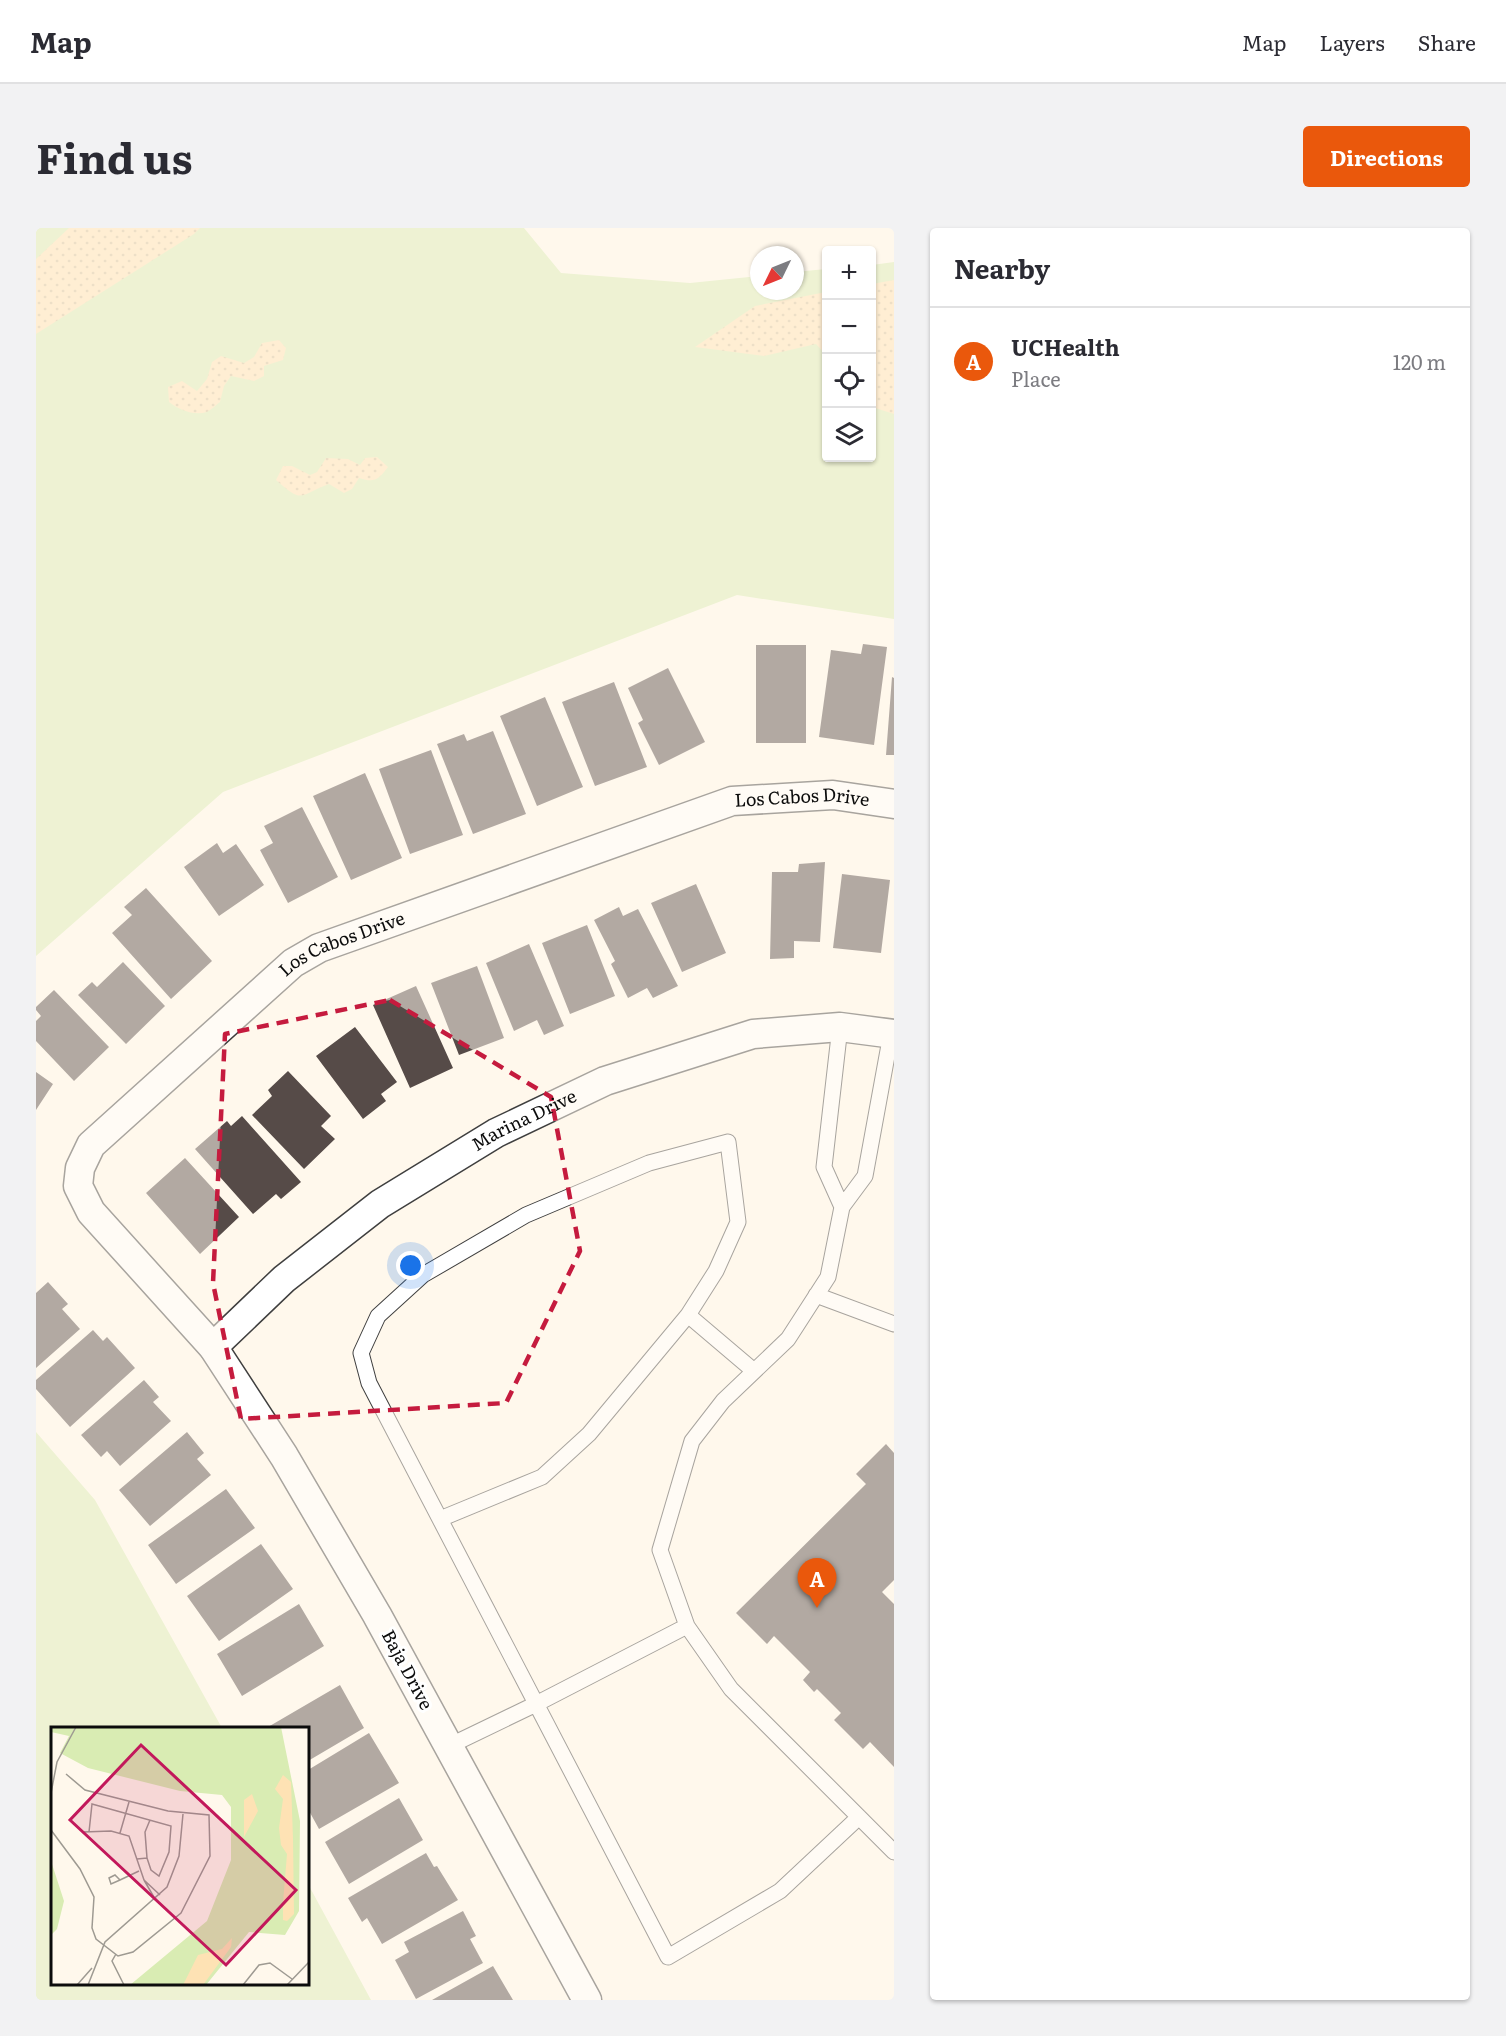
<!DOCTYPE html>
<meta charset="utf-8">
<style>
body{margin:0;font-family:Literata,serif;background:#f2f2f3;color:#2b2b33}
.controls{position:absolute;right:18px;top:18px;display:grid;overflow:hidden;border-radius:6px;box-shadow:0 2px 4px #0004}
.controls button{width:54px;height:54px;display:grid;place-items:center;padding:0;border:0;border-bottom:2px solid #e1e1e2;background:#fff;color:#2b2b33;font:30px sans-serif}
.compass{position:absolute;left:714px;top:18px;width:54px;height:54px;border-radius:50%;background:#fff;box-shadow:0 2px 4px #0004;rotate:227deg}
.you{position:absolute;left:375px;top:1038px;width:21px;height:21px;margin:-15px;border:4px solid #fff;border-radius:50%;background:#1a73e8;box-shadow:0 0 0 9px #1a73e833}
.badge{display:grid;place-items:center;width:39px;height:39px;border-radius:50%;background:#ea580c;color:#fff;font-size:20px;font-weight:700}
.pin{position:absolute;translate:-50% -50px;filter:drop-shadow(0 2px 3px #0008)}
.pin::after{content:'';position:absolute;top:32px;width:21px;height:18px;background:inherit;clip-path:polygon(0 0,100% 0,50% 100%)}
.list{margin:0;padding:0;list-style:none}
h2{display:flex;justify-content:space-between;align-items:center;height:78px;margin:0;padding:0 24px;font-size:26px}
h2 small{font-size:20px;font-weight:400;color:#7c7c81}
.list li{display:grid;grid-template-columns:39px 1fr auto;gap:18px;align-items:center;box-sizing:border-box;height:108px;padding:0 24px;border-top:2px solid #e1e1e2}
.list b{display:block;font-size:22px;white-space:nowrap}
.list p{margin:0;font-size:20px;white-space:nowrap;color:#7c7c81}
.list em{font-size:20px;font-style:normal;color:#7c7c81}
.icon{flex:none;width:33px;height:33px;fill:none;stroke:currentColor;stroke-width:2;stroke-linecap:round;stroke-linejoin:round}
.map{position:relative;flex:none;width:858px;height:1772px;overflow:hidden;border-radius:6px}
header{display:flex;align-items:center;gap:36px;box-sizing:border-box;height:84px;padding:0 30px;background:#fff;border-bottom:2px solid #e1e1e2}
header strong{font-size:28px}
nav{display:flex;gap:33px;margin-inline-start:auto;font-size:21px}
.intro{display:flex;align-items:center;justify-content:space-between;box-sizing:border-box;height:144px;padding:0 36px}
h1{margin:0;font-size:42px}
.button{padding:15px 27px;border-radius:6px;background:#ea580c;color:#fff;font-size:21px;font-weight:700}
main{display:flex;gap:36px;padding:0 36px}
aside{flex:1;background:#fff;border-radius:6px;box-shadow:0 2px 4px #0004}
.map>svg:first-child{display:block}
</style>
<header>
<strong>Map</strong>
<nav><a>Map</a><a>Layers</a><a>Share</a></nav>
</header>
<div class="intro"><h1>Find us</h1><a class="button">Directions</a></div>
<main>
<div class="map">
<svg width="858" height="1772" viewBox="0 0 858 1772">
<defs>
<pattern id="sand-dots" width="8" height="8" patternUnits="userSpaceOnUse" patternTransform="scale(1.5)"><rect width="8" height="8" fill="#fee2b4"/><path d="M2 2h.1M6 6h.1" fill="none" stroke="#d8c19a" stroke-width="1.8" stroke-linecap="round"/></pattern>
</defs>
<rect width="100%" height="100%" fill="#fff8ec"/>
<path fill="#d9ecb3" d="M 0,0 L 488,0 L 525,45 L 654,55 L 723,48 L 723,63 L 759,63 L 759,44 L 790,41 L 790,230 L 836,230 L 836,37 L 858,34 L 858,391 L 701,367 L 187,564 L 0,728 Z
M 0,1204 L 59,1272 L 186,1500 L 16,1500 L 16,1756 L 272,1756 L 272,1656 L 335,1772 L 0,1772 Z"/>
<path fill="url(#sand-dots)" d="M 33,0 L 164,0 L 158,6 L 0,106 L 0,31 Z
M 858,52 L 858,186 L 836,179 L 836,56 Z
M 790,64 L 790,127 L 780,116 L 728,128 L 659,119 L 719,78 Z
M 243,112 L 250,120 L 247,132 L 228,138 L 228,148 L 218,153 L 195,148 L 188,158 L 184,174 C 180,177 175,182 171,184 C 158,188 143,182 133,174 L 132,159 L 146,153 L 161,163 L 171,151 L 176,134 L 185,128 L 208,135 L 218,129 L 226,115 Z
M 341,229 L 352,239 C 342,252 339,255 323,250 L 316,261 L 308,265 L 293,256 C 263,267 268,277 240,252 L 247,238 L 256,238 L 274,247 L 281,244 L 290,230 L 312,231 L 324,237 L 329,230 Z"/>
<path fill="#564b48" d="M 827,416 L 851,419 L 838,517 L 783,509 L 795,422 L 825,426 Z
M 720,417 L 770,417 L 770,515 L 720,515 Z
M 632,440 L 669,514 L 623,537 L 602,495 L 607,492 L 592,460 Z
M 856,449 L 858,450 L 858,527 L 850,527 Z
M 578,454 L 611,539 L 559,558 L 526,474 Z
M 509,469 L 547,559 L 501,578 L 464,488 Z
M 457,503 L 490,586 L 437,606 L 401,516 L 428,506 L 431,513 Z
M 395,522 L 427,607 L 374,626 L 343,541 Z
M 329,545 L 366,630 L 315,652 L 277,568 Z
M 266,579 L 302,649 L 252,675 L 224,622 L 237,615 L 228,598 Z
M 181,615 L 187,625 L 200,616 L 228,657 L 183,688 L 148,639 Z
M 789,634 L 784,714 L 758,713 L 758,730 L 734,731 L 736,644 L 762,644 L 763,636 Z
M 806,646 L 854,652 L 845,725 L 797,720 Z
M 660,656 L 690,725 L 646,744 L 615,675 Z
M 110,660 L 176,733 L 135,771 L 76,705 L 96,687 L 88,679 Z
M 583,679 L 587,688 L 602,681 L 642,758 L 617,770 L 611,760 L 592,770 L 575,736 L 579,733 L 558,692 Z
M 551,697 L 579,768 L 534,786 L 506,715 Z
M 493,716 L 528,798 L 508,807 L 501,792 L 478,803 L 450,735 Z
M 87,734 L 129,778 L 90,816 L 42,767 L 56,754 L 61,759 Z
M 441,738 L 468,810 L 423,827 L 395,755 Z
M 380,758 L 417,840 L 374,860 L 337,777 Z
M 18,762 L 73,819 L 38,853 L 0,813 L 0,793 L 5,788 L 0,782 L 0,779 Z
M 319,799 L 361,854 L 345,866 L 350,873 L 327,891 L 280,828 Z
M 252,843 L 295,888 L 285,898 L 299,911 L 268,941 L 216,887 L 236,868 L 232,862 Z
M 0,844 L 17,856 L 0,882 Z
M 206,888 L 265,954 L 245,971 L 240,966 L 217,986 L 159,921 L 191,893 L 195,898 Z
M 149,930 L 203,989 L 164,1026 L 110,965 Z
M 12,1054 L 32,1076 L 26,1081 L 44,1101 L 0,1140 L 0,1065 Z
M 57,1102 L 67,1113 L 71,1109 L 99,1140 L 34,1199 L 0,1161 L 0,1152 Z
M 108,1152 L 123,1169 L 117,1174 L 135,1193 L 84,1238 L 71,1223 L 65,1229 L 45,1207 Z
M 151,1204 L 168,1225 L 161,1231 L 175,1247 L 114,1298 L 83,1262 Z
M 850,1216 L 858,1225 L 858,1352 L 846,1364 L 858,1376 L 858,1539 L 834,1514 L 827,1521 L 798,1492 L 805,1485 L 781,1461 L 778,1464 L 767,1452 L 774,1444 L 738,1408 L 731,1416 L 700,1385 L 830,1256 L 820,1246 Z
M 190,1261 L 219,1300 L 140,1356 L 112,1317 Z
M 225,1316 L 257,1361 L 183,1413 L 151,1368 Z
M 263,1376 L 288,1418 L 206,1468 L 181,1426 Z
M 304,1457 L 328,1500 L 272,1533 L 272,1500 L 233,1500 L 232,1499 Z
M 333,1505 L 363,1555 L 283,1601 L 272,1581 L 272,1542 Z
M 363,1570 L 387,1612 L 313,1656 L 289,1614 Z
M 390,1625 L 398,1639 L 401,1638 L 422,1672 L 346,1716 L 331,1690 L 326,1694 L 312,1670 Z
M 427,1683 L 440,1708 L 434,1711 L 447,1735 L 380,1771 L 359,1732 L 373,1724 L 368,1714 Z
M 457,1738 L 477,1772 L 396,1772 Z"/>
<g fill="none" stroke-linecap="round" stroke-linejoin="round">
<g stroke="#3f3f3f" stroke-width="17">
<path id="service" d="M 804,799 L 788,939 L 806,979 L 829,948 L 855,806
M 806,979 L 792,1049 L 752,1111 L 687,1173 L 656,1213 L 624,1322 L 651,1398 L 695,1461 L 858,1624
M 780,1067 L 858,1096
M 718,1143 L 652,1087 L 680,1043 L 702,994 L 692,914 L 613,935 L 490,987 L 387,1047 L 342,1088 L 325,1125 L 333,1155 L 632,1729 L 744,1663 L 823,1589
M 404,1291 L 506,1249 L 553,1206 L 652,1087
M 413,1518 L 500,1476 L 651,1398"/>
</g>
<g stroke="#3f3f3f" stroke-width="31">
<g id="minor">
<path id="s1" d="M 177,1119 L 248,1051 L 344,976 L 460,905 L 569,853 L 717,806 L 804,799 L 858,806"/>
<path id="s2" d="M 551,1772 L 341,1387 L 248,1228 L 177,1119 L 55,984 L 42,958 L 44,940 L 55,917 L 257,735 L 283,720 L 696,573 L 797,567 L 858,576"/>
</g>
</g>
<use href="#service" stroke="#fff" stroke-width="15"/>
<use href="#minor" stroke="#fff" stroke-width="28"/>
</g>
<path d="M0 0H858V1772H0ZM 354,772 L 515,869 L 544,1023 L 470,1175 L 205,1191 L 177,1055 L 189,806 Z" fill="#fff8ec" fill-opacity=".55" fill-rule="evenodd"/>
<path fill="none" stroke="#c51b3e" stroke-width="4.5" stroke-dasharray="12 8" stroke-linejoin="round" d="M 354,772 L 515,869 L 544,1023 L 470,1175 L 205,1191 L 177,1055 L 189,806 Z"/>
<g text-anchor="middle" stroke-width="6" stroke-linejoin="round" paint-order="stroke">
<g font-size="18" fill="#0c0c0c" stroke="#fff">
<text dy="6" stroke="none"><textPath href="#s2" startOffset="1818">Los Cabos Drive</textPath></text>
<text dy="6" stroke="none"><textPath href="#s2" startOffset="1332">Los Cabos Drive</textPath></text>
<text dy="6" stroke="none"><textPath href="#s1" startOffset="387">Marina Drive</textPath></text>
<text transform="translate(371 1442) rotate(62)" y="6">Baja Drive</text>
</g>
</g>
<g transform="translate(15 1499)">
<rect width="258" height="258" fill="#fff8ec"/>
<path d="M 0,0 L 230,0 L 249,94 L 248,184 L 234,208 L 198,205 L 155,258 L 79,258 L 156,194 L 180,133 L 180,80 L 171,68 L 129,64 L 37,41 L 9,26 L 18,9 L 0,5 ZM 0,134 L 13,174 L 6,202 L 0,208 Z" fill="#d9ecb3"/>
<path d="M 232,48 L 240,55 L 242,112 L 243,187 L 236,194 L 232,193 L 232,176 L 236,127 L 230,118 L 228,101 L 232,72 L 224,62 ZM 201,67 L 207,84 L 193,110 L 193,73 ZM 181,211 L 180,220 L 152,258 L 132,258 L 147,228 L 171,222 Z" fill="#fee2b4"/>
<path fill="none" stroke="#9e9a92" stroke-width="1.5" d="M 0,66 L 6,35 L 25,0M 0,103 L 29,142 L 43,170 L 41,201 L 45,212 L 67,229 L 82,225 L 130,186 L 159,129 L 158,88 L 117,84 L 34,63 L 15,47M 32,105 L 60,104 L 78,109 L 93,153M 38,105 L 41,77 L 120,99 L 118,125 L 108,149 L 100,143 L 96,131 L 86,132M 69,106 L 78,75M 96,131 L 94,105 L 99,93M 69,153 L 64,148 L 58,151 L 60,157 L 69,153 L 88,144M 104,172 L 93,153 L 109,168M 65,227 L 61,234 L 73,258M 26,258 L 41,241M 37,258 L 54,215 L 116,160 L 128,129 L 132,87M 192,258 L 208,238 L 219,236 L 241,252M 236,258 L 258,235"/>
<path fill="#c2185b" fill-opacity="0.15" stroke="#c2185b" stroke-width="3" d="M 90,18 L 245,163 L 175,238 L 19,93 Z"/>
<rect width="258" height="258" fill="none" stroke="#0c0c0c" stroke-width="3"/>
</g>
</svg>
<div class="controls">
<button>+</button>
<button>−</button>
<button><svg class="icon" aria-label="locate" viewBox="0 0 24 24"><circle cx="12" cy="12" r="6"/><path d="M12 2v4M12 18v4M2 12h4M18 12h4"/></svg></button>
<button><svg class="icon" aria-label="layers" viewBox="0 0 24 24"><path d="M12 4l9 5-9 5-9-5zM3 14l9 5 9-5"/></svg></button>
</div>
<svg class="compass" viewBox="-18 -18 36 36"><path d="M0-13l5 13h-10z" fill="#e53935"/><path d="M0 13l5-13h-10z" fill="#7c7c81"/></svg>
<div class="you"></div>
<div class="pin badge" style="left:781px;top:1380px">A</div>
</div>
<aside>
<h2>Nearby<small></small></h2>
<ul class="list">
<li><span class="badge">A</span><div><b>UCHealth</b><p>Place</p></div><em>120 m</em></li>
</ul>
</aside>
</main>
